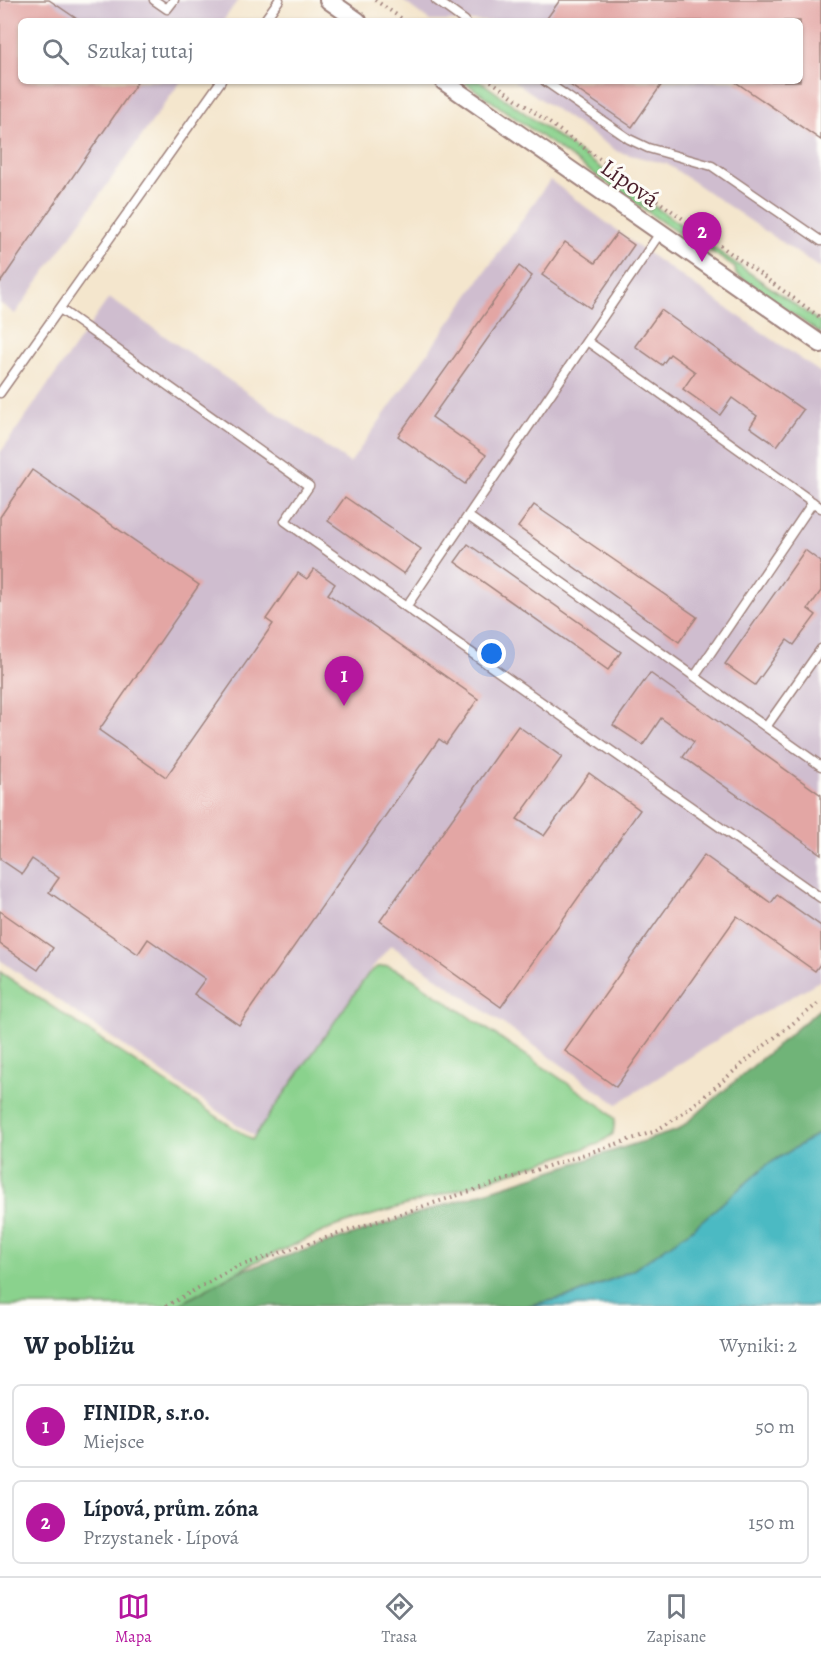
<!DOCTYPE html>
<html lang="pl">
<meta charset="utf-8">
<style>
body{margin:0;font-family:Alegreya,serif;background:#f2f2f3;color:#1f2937}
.you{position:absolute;left:492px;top:654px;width:21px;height:21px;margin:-15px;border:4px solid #fff;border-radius:50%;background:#1a73e8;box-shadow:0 0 0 9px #1a73e833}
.badge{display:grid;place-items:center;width:39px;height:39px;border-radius:50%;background:#b5179e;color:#fff;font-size:20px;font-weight:700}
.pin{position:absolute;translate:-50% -50px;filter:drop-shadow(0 2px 3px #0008)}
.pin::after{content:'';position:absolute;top:32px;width:21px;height:18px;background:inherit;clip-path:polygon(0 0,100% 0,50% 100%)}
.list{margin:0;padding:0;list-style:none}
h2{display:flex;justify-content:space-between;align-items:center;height:78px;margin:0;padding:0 24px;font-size:26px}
h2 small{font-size:20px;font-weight:400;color:#747a83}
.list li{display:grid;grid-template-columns:39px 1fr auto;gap:18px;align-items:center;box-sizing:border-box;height:84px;margin:0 12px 12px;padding:0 12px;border:2px solid #e0e1e3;border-radius:9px}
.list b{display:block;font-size:22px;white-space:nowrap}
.list p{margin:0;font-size:20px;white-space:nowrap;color:#747a83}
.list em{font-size:20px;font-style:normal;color:#747a83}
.icon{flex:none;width:33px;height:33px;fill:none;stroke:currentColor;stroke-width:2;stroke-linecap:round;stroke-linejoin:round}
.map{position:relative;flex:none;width:821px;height:1306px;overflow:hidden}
.search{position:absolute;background:#fff;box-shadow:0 2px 4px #0004;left:18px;right:18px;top:18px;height:66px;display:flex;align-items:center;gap:15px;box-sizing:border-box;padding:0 21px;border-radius:9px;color:#747a83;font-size:22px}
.sheet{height:270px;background:#fff}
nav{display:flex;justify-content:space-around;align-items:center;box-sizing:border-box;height:84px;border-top:2px solid #e0e1e3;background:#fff;font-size:16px;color:#747a83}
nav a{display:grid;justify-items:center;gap:3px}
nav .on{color:#b5179e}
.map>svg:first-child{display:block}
</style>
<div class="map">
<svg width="821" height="1306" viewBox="0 0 821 1306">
<rect width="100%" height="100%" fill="#fdfcf7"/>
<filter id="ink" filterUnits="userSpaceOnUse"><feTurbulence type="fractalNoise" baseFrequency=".0167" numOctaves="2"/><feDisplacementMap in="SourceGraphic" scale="12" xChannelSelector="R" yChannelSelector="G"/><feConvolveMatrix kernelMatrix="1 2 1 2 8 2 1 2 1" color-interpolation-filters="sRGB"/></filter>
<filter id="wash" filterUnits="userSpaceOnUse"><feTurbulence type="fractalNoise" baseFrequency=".008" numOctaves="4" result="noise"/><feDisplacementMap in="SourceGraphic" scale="24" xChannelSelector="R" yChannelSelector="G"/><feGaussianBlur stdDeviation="1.35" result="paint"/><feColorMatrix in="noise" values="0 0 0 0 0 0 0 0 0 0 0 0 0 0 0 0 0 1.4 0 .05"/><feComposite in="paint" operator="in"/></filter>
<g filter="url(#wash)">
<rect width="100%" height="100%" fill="#f4e6cd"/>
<path fill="#cfbdcf" d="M 0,0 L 238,0 L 223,21 L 21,21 L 21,81 L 181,81 L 15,314 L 0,303 Z
M 402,0 L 821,0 L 821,269 L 667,164 L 618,152 L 514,81 L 800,81 L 800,21 L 430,21 Z
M 550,180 L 636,245 L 821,373 L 821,980 L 726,1034 L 617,1104 L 391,945 L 367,974 L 255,1137 L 0,960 L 0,453 L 109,298 L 350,463 Z"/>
<path fill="#8ad28d" stroke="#6a785c" stroke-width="1.5" d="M 463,81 L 480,81 L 644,199 L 641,203 L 650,210 L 654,206 L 821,323 L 821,334 L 736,274 L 735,268 L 699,243 L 696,246 Z
M 388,966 L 407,975 L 604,1108 L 615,1119 L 613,1134 L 598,1144 L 460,1189 L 336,1226 L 253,1263 L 177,1306 L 0,1306 L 0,972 L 252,1140 L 368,974 L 377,967 Z"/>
<path fill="#6fb478" stroke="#5c6a52" stroke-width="1.5" d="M 821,1008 L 821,1132 L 767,1165 L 691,1230 L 633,1270 L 575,1295 L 525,1306 L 177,1306 L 237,1272 L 678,1130 Z"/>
<path fill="#4bbac3" stroke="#4a6c77" stroke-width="1.5" d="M 821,1132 L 821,1306 L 528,1306 L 575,1295 L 633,1270 L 691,1230 L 767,1165 Z"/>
<g id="blocks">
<path fill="#e3a6a4" d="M 0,0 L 49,0 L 80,21 L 21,21 L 21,81 L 138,81 L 0,283 Z
M 560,0 L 821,0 L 821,140 L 734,81 L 800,81 L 800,21 L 545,21 Z
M 564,81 L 664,81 L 632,127 Z
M 617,233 L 634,245 L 590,308 L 542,275 L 565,242 L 595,263 Z
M 519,266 L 532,276 L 432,417 L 486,455 L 465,484 L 398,436 Z
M 661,310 L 803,410 L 777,446 L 750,427 L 757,416 L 732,398 L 720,415 L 683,389 L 695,372 L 670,354 L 662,365 L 635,346 Z
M 32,470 L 199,585 L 99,730 L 166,777 L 273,624 L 266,619 L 298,573 L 307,579 L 314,569 L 335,584 L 328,594 L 478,699 L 446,744 L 439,739 L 239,1025 L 194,994 L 205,979 L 148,939 L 138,954 L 49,892 L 59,878 L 32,859 L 22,874 L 0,859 L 0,517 Z
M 345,497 L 421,549 L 404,574 L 328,521 Z
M 534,505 L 697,617 L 679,642 L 518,527 Z
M 468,544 L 621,652 L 608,670 L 455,562 Z
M 805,550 L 821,562 L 821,591 L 808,609 L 816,615 L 794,645 L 787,640 L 755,685 L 725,664 Z
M 650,673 L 821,795 L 821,854 L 683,757 L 694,742 L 661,718 L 643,745 L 613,725 Z
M 518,726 L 562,757 L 517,819 L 544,836 L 589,773 L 640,810 L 501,1007 L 380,921 Z
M 704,855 L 771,903 L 777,895 L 821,926 L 821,963 L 815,971 L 737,916 L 616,1087 L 565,1051 Z
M 0,911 L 53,948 L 38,970 L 0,944 Z"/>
</g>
</g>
<g filter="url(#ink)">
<use href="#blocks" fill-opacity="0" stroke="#9f827c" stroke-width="1.5"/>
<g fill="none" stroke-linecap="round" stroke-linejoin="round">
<g stroke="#9f827c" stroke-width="11">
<path id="lane" d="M 154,0 L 167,9 L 174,0
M 436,0 L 465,21
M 264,21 L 279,0
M 545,81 L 629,139 L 648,148 L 712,166 L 821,241
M 660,233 L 406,607 L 821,898
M 60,309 L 309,486 L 285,521 L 406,607
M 587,341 L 821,508
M 0,393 L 221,81
M 468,516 L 821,766
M 695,676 L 813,502
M 766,727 L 821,649"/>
</g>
<g stroke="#9f827c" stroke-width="20">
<path id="street" d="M 328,0 L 358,21
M 443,81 L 821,344"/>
</g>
<path stroke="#9f827c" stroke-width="4" stroke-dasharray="1.5 4.5" stroke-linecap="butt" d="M 375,0 L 405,21
M 491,81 L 821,318
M 166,1306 L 236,1267 L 653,1132 C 690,1112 719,1083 752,1056 C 774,1037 798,1020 821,1001"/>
<use href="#lane" stroke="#fff" stroke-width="8"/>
<use href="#street" stroke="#fff" stroke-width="16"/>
</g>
</g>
<g text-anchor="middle" stroke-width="6" stroke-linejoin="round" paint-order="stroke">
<g font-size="24" fill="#4a1f2b" stroke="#fdfcf7">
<text transform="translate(630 183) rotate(35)" y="8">Lípová</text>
</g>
</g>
</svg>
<div class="you"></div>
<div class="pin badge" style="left:344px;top:706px">1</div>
<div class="pin badge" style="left:702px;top:262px">2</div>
<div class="search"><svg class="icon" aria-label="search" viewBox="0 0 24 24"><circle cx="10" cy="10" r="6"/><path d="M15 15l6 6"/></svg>Szukaj tutaj</div>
</div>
<section class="sheet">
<h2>W pobliżu<small>Wyniki: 2</small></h2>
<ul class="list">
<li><span class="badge">1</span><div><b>FINIDR, s.r.o.</b><p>Miejsce</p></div><em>50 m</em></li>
<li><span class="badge">2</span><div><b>Lípová, prům. zóna</b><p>Przystanek · Lípová</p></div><em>150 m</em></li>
</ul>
</section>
<nav>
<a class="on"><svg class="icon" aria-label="map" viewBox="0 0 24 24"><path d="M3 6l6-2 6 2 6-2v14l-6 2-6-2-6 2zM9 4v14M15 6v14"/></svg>Mapa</a>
<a><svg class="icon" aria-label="directions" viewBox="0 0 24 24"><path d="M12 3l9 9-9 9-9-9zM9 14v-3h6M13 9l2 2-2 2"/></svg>Trasa</a>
<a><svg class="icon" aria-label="saved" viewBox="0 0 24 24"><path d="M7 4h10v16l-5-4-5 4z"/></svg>Zapisane</a>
</nav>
